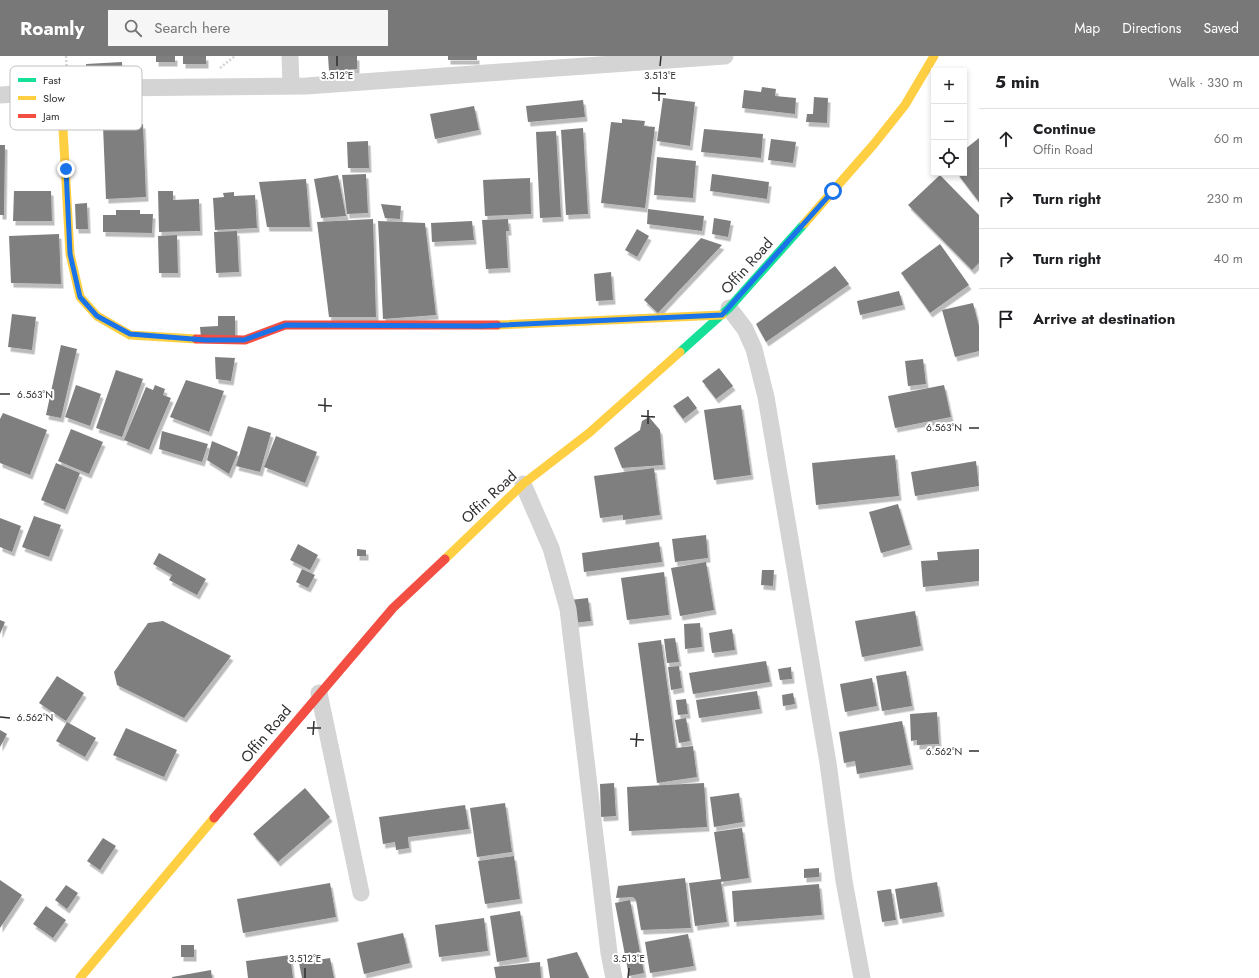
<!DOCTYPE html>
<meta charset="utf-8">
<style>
body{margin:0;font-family:Jost,sans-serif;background:#f6f6f6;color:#202124}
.controls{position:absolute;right:12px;top:12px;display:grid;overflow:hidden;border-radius:0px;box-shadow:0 2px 6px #0003}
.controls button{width:36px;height:36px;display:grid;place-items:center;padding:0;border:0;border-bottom:1px solid #e0e0e0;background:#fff;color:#202124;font:20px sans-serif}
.stop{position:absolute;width:12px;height:12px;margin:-9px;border:3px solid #1a73e8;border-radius:50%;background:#fff}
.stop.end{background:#1a73e8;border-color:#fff;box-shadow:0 1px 4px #0008}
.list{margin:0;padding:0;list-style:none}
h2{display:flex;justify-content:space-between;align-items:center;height:52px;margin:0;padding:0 16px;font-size:17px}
h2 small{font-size:13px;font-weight:400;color:#757577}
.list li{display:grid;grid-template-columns:26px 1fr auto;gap:12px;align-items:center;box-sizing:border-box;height:60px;padding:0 16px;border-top:1px solid #e0e0e0}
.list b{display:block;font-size:15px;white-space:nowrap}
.list p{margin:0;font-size:13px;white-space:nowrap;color:#757577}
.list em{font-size:13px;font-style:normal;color:#757577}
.icon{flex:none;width:22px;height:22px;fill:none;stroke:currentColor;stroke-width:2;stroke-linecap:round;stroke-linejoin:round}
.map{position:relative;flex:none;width:979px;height:922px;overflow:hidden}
header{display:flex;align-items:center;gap:24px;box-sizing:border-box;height:56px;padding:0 20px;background:#787878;color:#fff}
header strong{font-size:19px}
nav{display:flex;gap:22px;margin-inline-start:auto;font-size:14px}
.search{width:280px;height:36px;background:#f6f6f6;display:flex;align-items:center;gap:10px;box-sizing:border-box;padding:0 14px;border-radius:0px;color:#757577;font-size:15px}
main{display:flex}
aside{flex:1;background:#fff}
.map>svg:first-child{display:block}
</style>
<header>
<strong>Roamly</strong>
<div class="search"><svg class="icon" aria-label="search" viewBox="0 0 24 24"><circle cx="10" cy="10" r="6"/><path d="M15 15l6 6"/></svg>Search here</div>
<nav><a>Map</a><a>Directions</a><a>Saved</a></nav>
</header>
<main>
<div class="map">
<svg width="979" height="922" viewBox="0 0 979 922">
<defs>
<filter id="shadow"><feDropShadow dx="2.5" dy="4.5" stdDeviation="0" flood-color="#0004"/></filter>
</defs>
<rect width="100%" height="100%" fill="#fff"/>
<path fill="#7f7f7f" filter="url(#shadow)" d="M 156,0 L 175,0 L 175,6 L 156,6 Z
M 183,0 L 206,0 L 206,8 L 183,8 Z
M 328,0 L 357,0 L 357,13 L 329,15 Z
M 448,0 L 477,0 L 477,4 L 448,4 Z
M 122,6 L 123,22 L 87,24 L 86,8 Z
M 762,31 L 776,33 L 775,40 L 796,42 L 795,58 L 742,52 L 744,34 L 761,36 Z
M 814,41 L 828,42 L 827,67 L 806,66 L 807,58 L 813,58 Z
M 663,42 L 695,46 L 690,90 L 657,85 Z
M 583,44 L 585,61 L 528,66 L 526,50 Z
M 474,50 L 479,74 L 435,83 L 430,58 Z
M 622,63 L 645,65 L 644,70 L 655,71 L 645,152 L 601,147 L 611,66 L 622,67 Z
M 143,68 L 146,141 L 106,143 L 103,70 Z
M 583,72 L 588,158 L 566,159 L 561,74 Z
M 704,73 L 763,78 L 761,102 L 701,96 Z
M 556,75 L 561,161 L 540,162 L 536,76 Z
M 979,82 L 979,146 L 957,117 L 964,117 L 964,94 Z
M 771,83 L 796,86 L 793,107 L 768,104 Z
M 368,85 L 369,112 L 348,112 L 347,86 Z
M 0,89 L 5,89 L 4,159 L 0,159 Z
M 657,101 L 696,105 L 693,142 L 654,139 Z
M 366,118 L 368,157 L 347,158 L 342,119 Z
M 712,118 L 769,126 L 767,143 L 710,135 Z
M 338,119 L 346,160 L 321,162 L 314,123 Z
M 940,119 L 979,159 L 979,207 L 972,214 L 908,149 Z
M 530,122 L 531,158 L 485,160 L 483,124 Z
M 306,123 L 310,171 L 267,171 L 259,126 Z
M 14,135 L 51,135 L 52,165 L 13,165 Z
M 158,135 L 173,135 L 173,144 L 199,143 L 200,175 L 159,176 Z
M 234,136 L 234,140 L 255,139 L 257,172 L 215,174 L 213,142 L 224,141 L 223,137 Z
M 87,147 L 88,173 L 76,173 L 75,148 Z
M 381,148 L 401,150 L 400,163 L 385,162 Z
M 648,153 L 704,160 L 702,175 L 647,168 Z
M 116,154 L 140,154 L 140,158 L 153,158 L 152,177 L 103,176 L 103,159 L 116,159 Z
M 714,162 L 731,165 L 728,181 L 712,178 Z
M 373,163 L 376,261 L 329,261 L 317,166 Z
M 508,163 L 509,175 L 506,175 L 508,212 L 486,213 L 482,164 Z
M 378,165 L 425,167 L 436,259 L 383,263 Z
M 472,165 L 474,184 L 432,186 L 431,167 Z
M 637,173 L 649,180 L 637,201 L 625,194 Z
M 237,175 L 239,216 L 216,217 L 214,176 Z
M 59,178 L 61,228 L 11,227 L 9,180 Z
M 177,179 L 178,217 L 159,217 L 158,180 Z
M 701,182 L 722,189 L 658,257 L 644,244 Z
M 940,188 L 969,229 L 930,257 L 901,217 Z
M 835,210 L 849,228 L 766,286 L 756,268 Z
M 611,216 L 613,244 L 596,245 L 594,218 Z
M 899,235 L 903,249 L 860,259 L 857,245 Z
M 973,247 L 979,270 L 979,295 L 955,301 L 942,254 Z
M 12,258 L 36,261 L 32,294 L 8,291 Z
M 218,260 L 235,260 L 235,281 L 201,282 L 200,271 L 218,270 Z
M 61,289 L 77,293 L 61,362 L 46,359 Z
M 215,301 L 235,302 L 231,325 L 216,323 Z
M 923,303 L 926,328 L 908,330 L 905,305 Z
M 719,312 L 733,330 L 716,343 L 702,325 Z
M 116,314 L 143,323 L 122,381 L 96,372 Z
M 186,324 L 224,335 L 209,376 L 170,361 Z
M 76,329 L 101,338 L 90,370 L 65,361 Z
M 155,329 L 165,333 L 163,339 L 171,342 L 149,394 L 124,384 L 146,331 L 153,334 Z
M 944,329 L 951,361 L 895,372 L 888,340 Z
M 688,340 L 697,352 L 683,363 L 673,350 Z
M 741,349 L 751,419 L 714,424 L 704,354 Z
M 3,357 L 47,374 L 30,419 L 0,407 L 0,363 Z
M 649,361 L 660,374 L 663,409 L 622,412 L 614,392 L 640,374 L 642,365 Z
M 248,370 L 271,377 L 260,416 L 236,410 Z
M 71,373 L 103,386 L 89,418 L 58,405 Z
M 162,375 L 208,388 L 202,406 L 159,393 Z
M 276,380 L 317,396 L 305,427 L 264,411 Z
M 212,385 L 238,396 L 229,418 L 207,404 Z
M 895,399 L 899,440 L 816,449 L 812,407 Z
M 976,405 L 979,430 L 915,440 L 911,416 Z
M 56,407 L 80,417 L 65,454 L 41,444 Z
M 654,412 L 660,459 L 623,464 L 623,459 L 600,462 L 594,420 Z
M 898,448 L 910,489 L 881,497 L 869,456 Z
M 34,460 L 61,469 L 49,501 L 22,491 Z
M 0,462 L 21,470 L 12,496 L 0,491 Z
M 706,479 L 708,502 L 675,506 L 672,483 Z
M 659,486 L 662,506 L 584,516 L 582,497 Z
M 298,488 L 318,499 L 310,514 L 290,504 Z
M 357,493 L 366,494 L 366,500 L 357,500 Z
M 979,493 L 979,525 L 923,531 L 921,505 L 938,504 L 937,496 Z
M 159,497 L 206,523 L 197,539 L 169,524 L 172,519 L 153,508 Z
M 706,506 L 714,554 L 680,560 L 671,512 Z
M 302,513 L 315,519 L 308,532 L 296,526 Z
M 762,514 L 774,514 L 773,530 L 761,529 Z
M 664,516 L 669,559 L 627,564 L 621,522 Z
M 588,542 L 591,565 L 573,567 L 570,544 Z
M 915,555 L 921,590 L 862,601 L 855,565 Z
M 0,564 L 5,566 L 0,578 Z
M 163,565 L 231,600 L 184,662 L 117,629 L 114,616 L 148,567 Z
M 700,567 L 702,591 L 685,593 L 684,568 Z
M 732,573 L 735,594 L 712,597 L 709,577 Z
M 675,582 L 679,606 L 667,607 L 664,583 Z
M 661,584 L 676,692 L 693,690 L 697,721 L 657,727 L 638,587 Z
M 766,605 L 770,626 L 693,638 L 689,617 Z
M 679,610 L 682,632 L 671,634 L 668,611 Z
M 791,611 L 792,623 L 780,624 L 778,613 Z
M 906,615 L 912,650 L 882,655 L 876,620 Z
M 57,620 L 84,637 L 66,665 L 39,647 Z
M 872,622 L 877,650 L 845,656 L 840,628 Z
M 757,635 L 760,653 L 699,662 L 696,644 Z
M 793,637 L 795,648 L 783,650 L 782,639 Z
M 686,643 L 688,658 L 678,659 L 676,644 Z
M 937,656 L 939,688 L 917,689 L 917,684 L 911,685 L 910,658 Z
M 686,662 L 690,685 L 679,687 L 675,664 Z
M 902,665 L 911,709 L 857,718 L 855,705 L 844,707 L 839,676 Z
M 67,666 L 96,682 L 85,701 L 56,685 Z
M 126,672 L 177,694 L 164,721 L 113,699 Z
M 0,674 L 7,678 L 0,691 Z
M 614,727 L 616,760 L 601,761 L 600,728 Z
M 704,727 L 707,771 L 629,775 L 627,731 Z
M 305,732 L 330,761 L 278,806 L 253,778 Z
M 739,737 L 743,766 L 714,771 L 710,741 Z
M 505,747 L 512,796 L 477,801 L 470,752 Z
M 465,749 L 469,773 L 408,781 L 409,792 L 396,794 L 395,786 L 383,788 L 379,761 Z
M 742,772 L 749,822 L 721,826 L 727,866 L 695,870 L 689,827 L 721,823 L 714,776 Z
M 103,782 L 116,790 L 100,814 L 87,805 Z
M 514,800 L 520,843 L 485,848 L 478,805 Z
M 819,812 L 819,821 L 804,822 L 804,813 Z
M 685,822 L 691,872 L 641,874 L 636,844 L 633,841 L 616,842 L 618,830 Z
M 0,824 L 22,839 L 0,872 Z
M 937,826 L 942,856 L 900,863 L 895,833 Z
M 330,827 L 336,861 L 243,877 L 237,843 Z
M 819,828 L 822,859 L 734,866 L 732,835 Z
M 66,829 L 78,837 L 67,853 L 55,844 Z
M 891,833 L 896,864 L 882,866 L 877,835 Z
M 630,844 L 644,917 L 629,920 L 615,847 Z
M 46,850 L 66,864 L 53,882 L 33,868 Z
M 520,855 L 527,901 L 497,906 L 490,860 Z
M 484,862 L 488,895 L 439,901 L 435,869 Z
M 403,877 L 410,907 L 364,918 L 357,887 Z
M 688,878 L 694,910 L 650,917 L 645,886 Z
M 181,889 L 194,889 L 194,901 L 181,901 Z
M 577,896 L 589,922 L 550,922 L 547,903 Z
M 290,899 L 293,922 L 248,922 L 246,905 Z
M 330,902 L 334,922 L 302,922 L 299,907 Z
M 540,906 L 541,922 L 496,922 L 494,911 Z
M 211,914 L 212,922 L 172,922 L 172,921 Z"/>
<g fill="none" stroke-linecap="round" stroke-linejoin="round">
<path stroke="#d4d4d4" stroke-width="2.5" stroke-dasharray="2 2" stroke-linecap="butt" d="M 66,0 L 67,17
M 220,12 L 235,0"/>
<path stroke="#d4d4d4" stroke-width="17" d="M 290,0 L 291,29
M 0,39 L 108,32 L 306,30 L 725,0
M 729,252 L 745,273 L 754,293 L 766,341 L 828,707 L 844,825 L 862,922
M 523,428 L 551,492 L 568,553 L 609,897 L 614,922
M 319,637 L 361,837"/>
<path stroke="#16e098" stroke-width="9" d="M 680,296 L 729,252 L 804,168"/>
<path stroke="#ffcf43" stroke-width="9" d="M 61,37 L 70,198 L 80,241 L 97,260 L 130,279 L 196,283
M 804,168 L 874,88 L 905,49 L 934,0
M 497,269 L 722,259
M 445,503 L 523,428 L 589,377 L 680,296
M 80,922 L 214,762"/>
<path stroke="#f24e42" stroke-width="9" d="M 196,283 L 245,284 L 285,269 L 497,269
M 214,762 L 393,552 L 445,503"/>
</g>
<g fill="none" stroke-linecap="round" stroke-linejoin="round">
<path stroke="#1a73e8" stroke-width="5" d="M 66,113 L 70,198 L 80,241 L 97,260 L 130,278 L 205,284 L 244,284 L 286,269 L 480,270 L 722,259 L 833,135"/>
</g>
<path fill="none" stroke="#2f2f2f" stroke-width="1.5" d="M 337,10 L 337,0M 660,10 L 661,0M 652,37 L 666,38M 659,45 L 659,31M 0,338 L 10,338M 318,349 L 332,350M 325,356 L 325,342M 641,360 L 655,361M 648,368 L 648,354M 969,372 L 979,372M 0,661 L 10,662M 307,672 L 321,672M 313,679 L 314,665M 630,683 L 644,684M 636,691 L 637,677M 969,695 L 979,695M 305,922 L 305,912M 628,922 L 629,912"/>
<g text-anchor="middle" stroke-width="4" stroke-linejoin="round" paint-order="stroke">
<g font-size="15" fill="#2f2f2f" stroke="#fff">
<text transform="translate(747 210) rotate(-48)" y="5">Offin Road</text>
<text transform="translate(489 441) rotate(-43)" y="5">Offin Road</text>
<text transform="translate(266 678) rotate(-50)" y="5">Offin Road</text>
</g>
</g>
<rect x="10" y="10" width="132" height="64" rx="6" fill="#fff" stroke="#c1c1c1" stroke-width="1"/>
<rect x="18" y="22" width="18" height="4" fill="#16e098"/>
<rect x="18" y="40" width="18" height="4" fill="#ffcf43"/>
<rect x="18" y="58" width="18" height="4" fill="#f24e42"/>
<g font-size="11" fill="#2f2f2f">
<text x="43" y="28">Fast</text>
<text x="43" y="46">Slow</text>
<text x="43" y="64">Jam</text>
</g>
<g font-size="10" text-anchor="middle" fill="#2f2f2f" stroke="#fff" stroke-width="4" stroke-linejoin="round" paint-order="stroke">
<text x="337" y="23">3.512°E</text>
<text x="660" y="23">3.513°E</text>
<text x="35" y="342">6.563°N</text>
<text x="944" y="375">6.563°N</text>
<text x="35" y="665">6.562°N</text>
<text x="944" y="699">6.562°N</text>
<text x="305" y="906">3.512°E</text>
<text x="629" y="906">3.513°E</text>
</g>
</svg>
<div class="controls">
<button>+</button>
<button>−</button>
<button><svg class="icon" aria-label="locate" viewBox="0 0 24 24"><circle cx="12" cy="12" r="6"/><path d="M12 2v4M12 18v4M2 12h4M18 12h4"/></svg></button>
</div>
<div class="stop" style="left:833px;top:135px"></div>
<div class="stop end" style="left:66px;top:113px"></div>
</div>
<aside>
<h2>5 min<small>Walk · 330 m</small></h2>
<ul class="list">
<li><svg class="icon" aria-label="ahead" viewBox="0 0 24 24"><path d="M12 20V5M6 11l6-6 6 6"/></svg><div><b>Continue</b><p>Offin Road</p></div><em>60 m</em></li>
<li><svg class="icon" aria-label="right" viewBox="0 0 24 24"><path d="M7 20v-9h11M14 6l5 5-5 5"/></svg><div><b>Turn right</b></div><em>230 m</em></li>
<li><svg class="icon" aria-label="right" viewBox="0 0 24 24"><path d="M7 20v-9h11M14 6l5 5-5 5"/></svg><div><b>Turn right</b></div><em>40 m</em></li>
<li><svg class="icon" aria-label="arrive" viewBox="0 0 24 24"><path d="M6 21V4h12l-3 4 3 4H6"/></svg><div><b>Arrive at destination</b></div></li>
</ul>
</aside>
</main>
